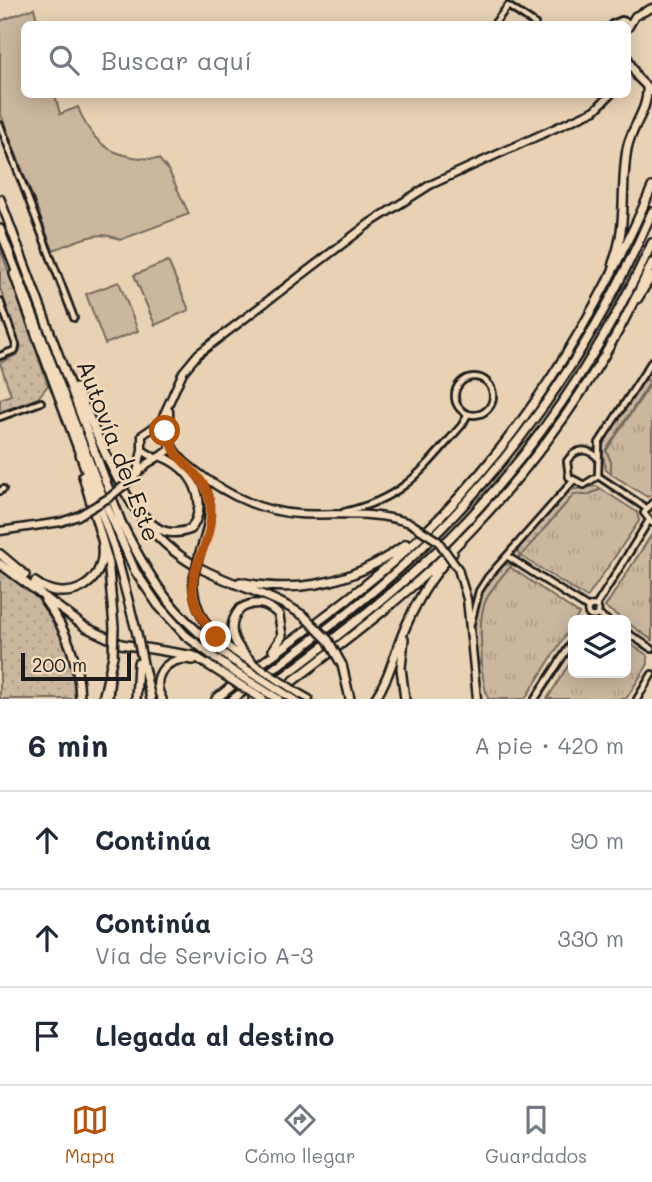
<!DOCTYPE html>
<html lang="es">
<meta charset="utf-8">
<style>
body{margin:0;font-family:Mali,sans-serif;background:#f6f6f7;color:#1f2937}
.controls{position:absolute;right:21px;bottom:21px;display:grid;overflow:hidden;border-radius:10px;box-shadow:0 4px 18px #0003}
.controls button{width:63px;height:63px;display:grid;place-items:center;padding:0;border:0;border-bottom:2px solid #e0e1e3;background:#fff;color:#1f2937;font:35px sans-serif}
.scale{position:absolute;left:21px;bottom:18px;width:110px;box-sizing:border-box;padding-left:7px;border:4px solid #1c1c1c;border-top:0;font-size:19px;line-height:24px;white-space:nowrap;color:#1c1c1c;-webkit-text-stroke:5px #f2daba;paint-order:stroke}
.stop{position:absolute;width:21px;height:21px;margin:-16px;border:5px solid #b45309;border-radius:50%;background:#fff}
.stop.end{background:#b45309;border-color:#fff;box-shadow:0 2px 7px #0008}
.list{margin:0;padding:0;list-style:none}
h2{display:flex;justify-content:space-between;align-items:center;height:91px;margin:0;padding:0 28px;font-size:30px}
h2 small{font-size:23px;font-weight:400;color:#747a83}
.list li{display:grid;grid-template-columns:46px 1fr auto;gap:21px;align-items:center;box-sizing:border-box;height:98px;padding:0 28px;border-top:2px solid #e0e1e3}
.list b{display:block;font-size:26px;white-space:nowrap}
.list p{margin:0;font-size:23px;white-space:nowrap;color:#747a83}
.list em{font-size:23px;font-style:normal;color:#747a83}
.icon{flex:none;width:38px;height:38px;fill:none;stroke:currentColor;stroke-width:2;stroke-linecap:round;stroke-linejoin:round}
.map{position:relative;flex:none;width:652px;height:699px;overflow:hidden}
.search{position:absolute;background:#fff;box-shadow:0 4px 18px #0003;left:21px;right:21px;top:21px;height:77px;display:flex;align-items:center;gap:18px;box-sizing:border-box;padding:0 24px;border-radius:10px;color:#747a83;font-size:26px}
.sheet{height:385px;background:#fff}
nav{display:flex;justify-content:space-around;align-items:center;box-sizing:border-box;height:98px;border-top:2px solid #e0e1e3;background:#fff;font-size:19px;color:#747a83}
nav a{display:grid;justify-items:center;gap:4px}
nav .on{color:#b45309}
.map>svg:first-child{display:block}
</style>
<div class="map">
<svg width="652" height="699" viewBox="0 0 652 699">
<defs>
<pattern id="grass-tufts" width="24" height="20" patternUnits="userSpaceOnUse" patternTransform="scale(1.75)"><rect width="24" height="20" fill="#cbb79e"/><path d="M3 7l-1-3M5 7V3M7 7l1-3M15 17l-1-3M17 17v-4M19 17l1-3" fill="none" stroke="#ae9d88"/></pattern>
<pattern id="park-dots" width="8" height="8" patternUnits="userSpaceOnUse" patternTransform="scale(1.75)"><rect width="8" height="8" fill="#cbb79e"/><path d="M2 2h.1M6 6h.1" fill="none" stroke="#ae9d88" stroke-width="1.8" stroke-linecap="round"/></pattern>
</defs>
<rect width="100%" height="100%" fill="#e9d2b4"/>
<filter id="ink" filterUnits="userSpaceOnUse"><feTurbulence type="fractalNoise" baseFrequency=".0143" numOctaves="2"/><feDisplacementMap in="SourceGraphic" scale="14" xChannelSelector="R" yChannelSelector="G"/><feConvolveMatrix kernelMatrix="1 2 1 2 8 2 1 2 1" color-interpolation-filters="sRGB"/></filter>
<g filter="url(#ink)">
<path fill="url(#grass-tufts)" stroke="#746a5d" stroke-width="2" d="M 652,382 L 652,495 L 647,497 L 611,474 L 611,462 L 606,451 Z
M 601,489 L 637,512 L 639,521 L 587,598 L 521,556 L 574,494 L 587,495 Z
M 652,534 L 652,640 L 605,607 Z
M 510,567 L 579,614 L 525,699 L 488,699 C 481,678 475,623 483,602 C 488,588 500,578 510,567 Z
M 626,641 L 647,655 L 648,664 L 626,699 L 547,699 L 573,658 L 573,673 L 626,673 Z"/>
<path fill="url(#park-dots)" stroke="#746a5d" stroke-width="2" d="M 0,248 L 48,385 L 38,398 L 0,412 L 0,399 L 11,395 L 0,363 L 18,354 L 21,347 L 0,288 Z
M 652,379 L 606,450 L 611,462 L 611,474 L 606,470 L 601,446 L 644,380 Z
M 597,486 L 601,489 L 587,495 L 574,494 L 519,558 L 518,548 L 569,490 Z
M 509,564 L 512,565 C 474,605 481,615 482,666 C 471,656 474,604 482,591 C 487,581 496,573 503,565 Z
M 0,565 C 45,599 77,640 76,699 L 0,699 Z"/>
<path fill="#cbb79e" stroke="#746a5d" stroke-width="2" d="M 34,8 L 38,24 L 24,24 L 24,94 L 55,95 L 60,114 L 78,107 C 93,148 117,159 159,159 L 169,171 L 189,214 L 120,240 C 98,228 75,242 53,250 L 0,112 L 0,21 Z
M 168,261 L 189,310 L 155,325 L 134,275 Z
M 119,282 L 138,331 L 105,344 L 86,294 Z"/>
<g fill="none" stroke-linecap="round" stroke-linejoin="round">
<g stroke="#1c1c1c" stroke-width="10">
<path id="minor" d="M 494,24 L 508,6 L 535,24
M 612,24 L 622,20 L 630,23
M 0,125 L 74,318
M 0,301 L 16,345 L 15,350 L 0,356
M455 396a19 19 0 1 1 38 0a19 19 0 1 1-38 0Z
M 0,417 L 41,402
M 597,457 C 586,447 575,449 567,461 L 569,477 L 584,485 L 598,476 L 599,443 L 652,361
M 598,476 L 646,508
M 0,491 L 3,489
M 652,503 L 644,513 L 652,523
M 344,512 C 405,498 423,469 462,425 L 468,414
M 507,556 L 588,608
M587.5 611a5.5 5.5 0 1 1 11 0a5.5 5.5 0 1 1-11 0Z
M 596,606 L 648,522
M 597,614 L 607,620
M 471,623 L 479,591 L 488,577 L 573,481
M 626,632 L 652,649
M 109,699 L 111,678
M 535,699 L 573,641
M 637,699 L 652,674"/>
</g>
<g stroke="#1c1c1c" stroke-width="11">
<path id="major" d="M 628,28 L 635,16 L 652,8
M 628,58 L 637,77 L 652,92
M 638,299 L 652,276
M 171,444 C 178,459 192,468 205,478 C 232,497 265,512 299,514 C 336,516 373,510 410,523
M 155,458 L 142,450 L 142,435 L 160,423 L 183,372 L 198,354 L 370,223 L 430,185 L 595,110 L 611,94
M 137,473 L 142,450
M 197,474 C 215,500 210,523 200,551
M 132,479 L 147,464 L 170,450 L 169,411
M 0,531 L 61,522 L 78,516
M 458,569 L 467,599 L 477,699
M 193,580 C 194,618 216,641 247,660
M 300,694 L 309,699"/>
</g>
<g stroke="#1c1c1c" stroke-width="12">
<path id="highway" d="M 0,199 L 121,522 C 154,589 178,621 239,665
M 0,229 L 104,500 L 135,571 L 158,605 L 185,635 L 231,670
M 613,263 C 628,225 620,188 627,149 C 631,127 649,109 647,87
M 14,274 L 114,547 L 137,634
M 76,388 C 108,456 130,533 202,569 C 235,586 273,595 304,616
M 83,476 L 108,560 L 114,627
M 145,517 C 159,533 172,536 191,529 C 210,500 192,469 163,457
M 0,554 L 25,575
M 0,564 L 85,627 L 121,644 L 194,656 L 224,675
M 35,582 C 65,605 106,586 102,547
M 240,582 C 301,595 357,581 406,544
M 45,601 C 67,630 79,662 80,699
M 404,639 L 401,668 L 405,699
M 142,659 L 151,699
M 254,664 C 238,649 222,631 240,609 C 255,600 267,602 279,615 L 282,636 L 273,650
M 342,665 L 350,699
M 255,668 C 302,634 350,599 394,561 C 510,460 592,327 652,187
M 103,699 L 113,656
M 136,699 L 138,663
M 162,699 C 149,676 168,655 193,660
M 216,699 L 254,668
M 233,699 C 289,657 347,616 400,568 C 509,470 594,347 652,212
M 253,699 C 321,649 391,597 451,537 C 535,452 602,351 652,243
M 269,699 C 339,646 413,592 473,528 C 546,451 609,360 652,263
M 375,699 C 388,680 393,659 401,638 C 414,605 429,578 453,553"/>
</g>
<use href="#minor" stroke="#f2daba" stroke-width="4.5"/>
<use href="#major" stroke="#f2daba" stroke-width="6"/>
<use href="#highway" stroke="#f2daba" stroke-width="7"/>
<g stroke="#1c1c1c" stroke-width="11" stroke-linecap="butt">
<path id="major-bridge" d="M 78,516 L 110,497 L 132,479
M 410,523 L 438,541 L 458,569
M 193,580 L 200,551
M 254,664 L 300,694"/>
</g>
<g stroke="#1c1c1c" stroke-width="12" stroke-linecap="butt">
<path id="highway-bridge" d="M 304,616 L 328,640 L 342,665
M 137,634 L 142,659
M 113,656 L 114,627
M 239,665 L 293,699
M 231,670 L 278,699
M 224,675 L 262,699"/>
</g>
<use href="#major-bridge" stroke="#f2daba" stroke-width="6"/>
<use href="#highway-bridge" stroke="#f2daba" stroke-width="7"/>
</g>
</g>
<g fill="none" stroke-linecap="round" stroke-linejoin="round" filter="url(#ink)">
<path stroke="#b45309" stroke-width="9" d="M 165,431 C 172,438 171,447 177,455 C 191,471 207,480 210,503 C 218,558 163,575 216,637"/>
</g>
<g text-anchor="middle" stroke-width="5" stroke-linejoin="round" paint-order="stroke">
<g font-size="24" fill="#1c1c1c" stroke="#f2daba">
<text transform="translate(118 451) rotate(69)" y="8">Autovía del Este</text>
</g>
</g>
</svg>
<div class="controls">
<button><svg class="icon" aria-label="layers" viewBox="0 0 24 24"><path d="M12 4l9 5-9 5-9-5zM3 14l9 5 9-5"/></svg></button>
</div>
<div class="scale">200 m</div>
<div class="stop" style="left:165px;top:431px"></div>
<div class="stop end" style="left:216px;top:637px"></div>
<div class="search"><svg class="icon" aria-label="search" viewBox="0 0 24 24"><circle cx="10" cy="10" r="6"/><path d="M15 15l6 6"/></svg>Buscar aquí</div>
</div>
<section class="sheet">
<h2>6 min<small>A pie · 420 m</small></h2>
<ul class="list">
<li><svg class="icon" aria-label="ahead" viewBox="0 0 24 24"><path d="M12 20V5M6 11l6-6 6 6"/></svg><div><b>Continúa</b></div><em>90 m</em></li>
<li><svg class="icon" aria-label="ahead" viewBox="0 0 24 24"><path d="M12 20V5M6 11l6-6 6 6"/></svg><div><b>Continúa</b><p>Vía de Servicio A-3</p></div><em>330 m</em></li>
<li><svg class="icon" aria-label="arrive" viewBox="0 0 24 24"><path d="M6 21V4h12l-3 4 3 4H6"/></svg><div><b>Llegada al destino</b></div></li>
</ul>
</section>
<nav>
<a class="on"><svg class="icon" aria-label="map" viewBox="0 0 24 24"><path d="M3 6l6-2 6 2 6-2v14l-6 2-6-2-6 2zM9 4v14M15 6v14"/></svg>Mapa</a>
<a><svg class="icon" aria-label="directions" viewBox="0 0 24 24"><path d="M12 3l9 9-9 9-9-9zM9 14v-3h6M13 9l2 2-2 2"/></svg>Cómo llegar</a>
<a><svg class="icon" aria-label="saved" viewBox="0 0 24 24"><path d="M7 4h10v16l-5-4-5 4z"/></svg>Guardados</a>
</nav>
